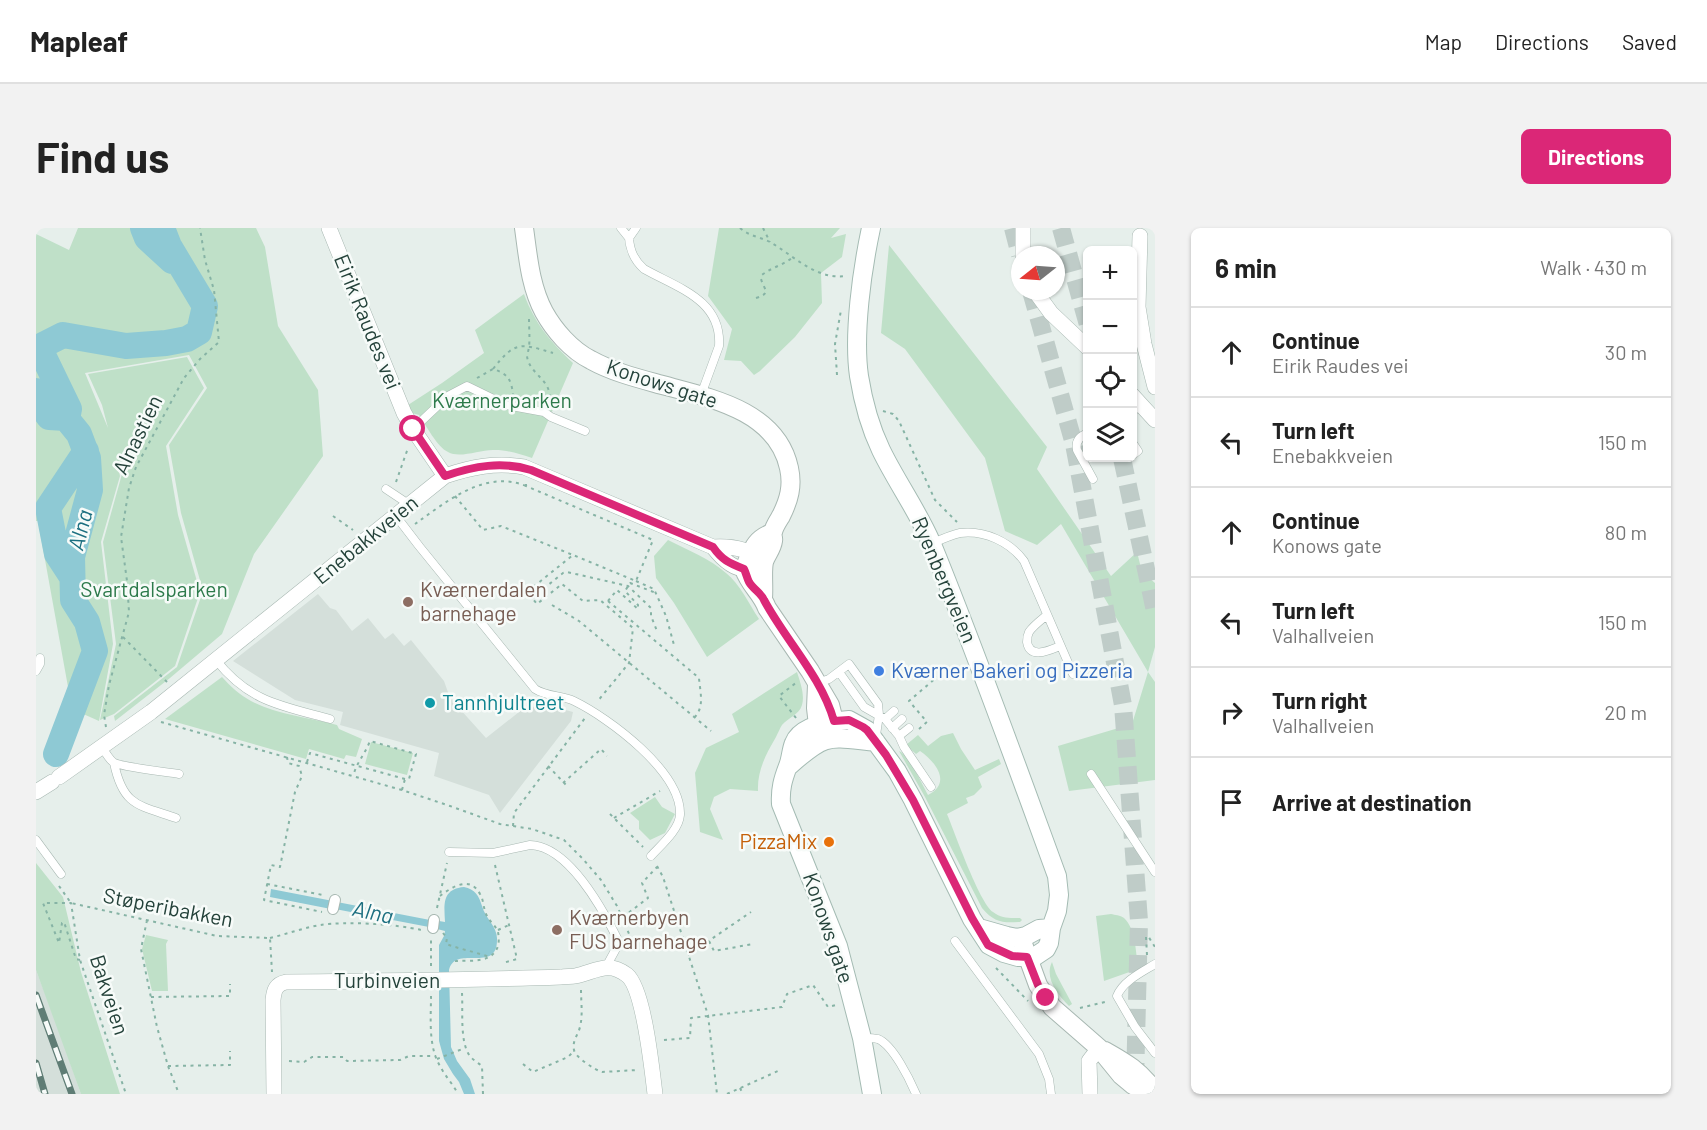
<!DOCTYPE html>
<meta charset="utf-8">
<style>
body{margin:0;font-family:Barlow,sans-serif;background:#f2f2f2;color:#222}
.controls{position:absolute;right:18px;top:18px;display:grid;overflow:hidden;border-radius:9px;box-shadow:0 2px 4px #0004}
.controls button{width:54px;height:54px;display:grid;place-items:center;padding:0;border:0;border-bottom:2px solid #e0e0e0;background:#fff;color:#222;font:30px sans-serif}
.compass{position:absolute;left:975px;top:18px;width:54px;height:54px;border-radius:50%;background:#fff;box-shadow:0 2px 4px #0004;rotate:253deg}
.stop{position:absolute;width:18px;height:18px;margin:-14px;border:4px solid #db2777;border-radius:50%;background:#fff}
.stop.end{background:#db2777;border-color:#fff;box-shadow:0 2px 6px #0008}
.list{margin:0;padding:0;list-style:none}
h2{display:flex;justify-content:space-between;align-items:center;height:78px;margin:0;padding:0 24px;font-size:26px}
h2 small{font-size:20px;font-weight:400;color:#767676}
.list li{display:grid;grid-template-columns:39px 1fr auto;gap:18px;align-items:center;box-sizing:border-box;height:90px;padding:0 24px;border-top:2px solid #e0e0e0}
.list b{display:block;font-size:22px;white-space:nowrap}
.list p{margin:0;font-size:20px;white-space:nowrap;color:#767676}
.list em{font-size:20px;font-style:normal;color:#767676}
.icon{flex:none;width:33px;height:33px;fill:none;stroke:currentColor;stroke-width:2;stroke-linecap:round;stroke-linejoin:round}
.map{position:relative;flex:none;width:1119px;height:866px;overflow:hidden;border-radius:9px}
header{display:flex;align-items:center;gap:36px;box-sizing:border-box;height:84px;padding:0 30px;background:#fff;border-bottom:2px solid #e0e0e0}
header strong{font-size:28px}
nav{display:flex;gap:33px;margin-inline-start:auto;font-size:21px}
.intro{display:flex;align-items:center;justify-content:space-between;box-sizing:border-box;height:144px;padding:0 36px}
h1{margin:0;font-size:42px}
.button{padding:15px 27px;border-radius:9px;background:#db2777;color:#fff;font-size:21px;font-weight:700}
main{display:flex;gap:36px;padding:0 36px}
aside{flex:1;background:#fff;border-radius:9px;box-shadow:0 2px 4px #0004}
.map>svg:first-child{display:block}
</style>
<header>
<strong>Mapleaf</strong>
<nav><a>Map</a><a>Directions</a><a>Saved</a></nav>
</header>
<div class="intro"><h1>Find us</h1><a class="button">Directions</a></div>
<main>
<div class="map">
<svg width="1119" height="866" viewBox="0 0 1119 866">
<rect width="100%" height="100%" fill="#e6efeb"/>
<path fill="#d4dfda" d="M 282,366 L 294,380 L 300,382 L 316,403 L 332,390 L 349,411 L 357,405 L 368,418 L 375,412 L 408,453 L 414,470 L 450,510 L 488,480 L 511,477 L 537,484 L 535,493 L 464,585 L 453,567 L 398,548 L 403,525 L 304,497 L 307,484 L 259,472 L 197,433 Z
M 0,742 L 21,797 L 45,866 L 0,866 Z"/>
<path fill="#bfe0c8" d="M 42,0 L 220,0 L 229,19 L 242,98 L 282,162 L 287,228 L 218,326 L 186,406 L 134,450 L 79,493 L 78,488 L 141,439 L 167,363 L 145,285 L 133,217 L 171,160 L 153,127 L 49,145 L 72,200 L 66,177 L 52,146 L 151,129 L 168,160 L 130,218 L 142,287 L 164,364 L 139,438 L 78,486 L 64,492 L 80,416 L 67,314 L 86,246 L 80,230 L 84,248 L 65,314 L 77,416 L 63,493 L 36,481 L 2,293 L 0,293 L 0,6 L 33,22 Z
M 683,0 L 804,0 L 795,10 L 810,6 L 806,29 L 785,45 L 786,75 L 759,109 L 724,143 L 718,147 L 705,133 L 688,132 L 696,101 L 672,68 Z
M 853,17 L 1011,219 L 1001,241 L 1075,348 L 1101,324 L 1106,344 L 1119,355 L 1119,419 L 1112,444 L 1119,454 L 1119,552 L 1033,563 L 1022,518 L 1096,496 L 1112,444 L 1025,296 L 1001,317 L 969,303 L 949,230 L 869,121 L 845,105 Z
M 488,66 C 499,96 514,113 537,135 L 496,230 C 484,226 472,222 459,222 C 445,221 424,231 412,224 C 401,219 390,197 383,187 L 376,185 L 372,177 L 406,155 L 448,125 L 439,102 Z
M 632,312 C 652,322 674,331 690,345 C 704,356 713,376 723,391 L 671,429 L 638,375 L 620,350 L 618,328 Z
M 761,444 C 764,454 769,466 766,477 C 763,487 753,489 746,497 C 744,500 742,505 740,509 C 730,526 721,543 722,563 L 694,561 L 678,569 L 674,581 L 687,612 L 664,604 L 659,545 L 670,520 L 703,504 L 696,486 Z
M 186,449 C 194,458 204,467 215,473 C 238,486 274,490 301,497 L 303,501 L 326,511 L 320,529 L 310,527 L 308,531 L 273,521 L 270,531 L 129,491 Z
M 917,505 L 925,521 L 939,542 L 963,531 L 965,536 L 942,549 L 946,559 L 938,567 L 930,570 L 932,575 L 911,586 C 919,605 943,674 957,684 C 966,691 974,690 984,690 L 986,692 L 984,694 C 965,695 958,694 946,680 L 889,569 L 863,523 C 873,527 886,556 892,567 C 916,555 900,534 884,523 L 880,526 L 870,517 L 882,507 L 892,518 L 905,508 Z
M 335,514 L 377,525 L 371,547 L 329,536 Z
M 619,569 L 626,579 L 639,586 L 629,605 L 614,612 L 603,601 L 603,593 L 594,585 Z
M 0,635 L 27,669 L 45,744 L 84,866 L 45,866 L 0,742 Z
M 1075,686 C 1079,687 1084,687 1088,690 C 1100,701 1100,726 1102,741 L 1068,753 L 1060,688 Z
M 110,707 L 132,712 L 130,716 L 132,763 L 116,763 L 106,721 Z
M 1016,734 L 1020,746 L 1035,774 L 1036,776 L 1033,778 C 1022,767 1008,750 1016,734 Z"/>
<path fill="#8ec9d4" d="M 428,659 C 439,661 443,668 446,678 C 449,690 462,699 461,712 C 461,746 419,716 413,742 L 415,819 L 421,833 L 434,851 L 439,866 L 428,866 L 423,854 L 417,846 L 408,831 L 403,813 L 403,717 L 408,708 L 409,703 L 401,701 L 403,693 L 409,694 C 408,676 406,661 428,659 Z
M 235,661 L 297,673 L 295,681 L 234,669 Z
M 301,674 L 394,692 L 393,699 L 299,681 Z"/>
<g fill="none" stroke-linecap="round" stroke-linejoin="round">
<path stroke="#8ec9d4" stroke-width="26" d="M 107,0 L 111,10 L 136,33
M 3,119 L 33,181 L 31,191
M 0,126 L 3,119 L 27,107 L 90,118 L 130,115 L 151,111 L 163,104 L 169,78 L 133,18 L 126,0
M 0,163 L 4,177 L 13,189 L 30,190 L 43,206 L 52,230 L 54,262 L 36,329 L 37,372 L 51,394 L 59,423 L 20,526
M 36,349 L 21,326 L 12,280 L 50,223"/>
<path stroke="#bfccc8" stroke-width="18" stroke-dasharray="18 9" stroke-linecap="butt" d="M 977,0 L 984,27
M 1025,0 L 1052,97
M 995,63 L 1038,216 L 1087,477 L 1103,693 L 1099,854
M 1086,230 L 1119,383"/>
<g stroke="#a8b8b2" stroke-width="9">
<path id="service" d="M 585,0 L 593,10
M 600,0 L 593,10 C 594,23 598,32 608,41 C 642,60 686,72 683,118 L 665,167
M 1096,185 L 1104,175
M 377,201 L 412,168 L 431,158 L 470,177 L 508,184 L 515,189 L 549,203
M 1052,205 C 1044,208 1039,213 1041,222 L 1057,251
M 1096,214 L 1102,223 L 1098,226 L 1096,225
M 350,261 L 374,277
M 360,288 L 383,318 L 499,461 C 511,469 526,467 538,473 C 573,490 646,544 644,587 C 643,602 625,617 615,628
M 897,315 C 906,311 915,307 924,305 C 949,302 974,314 988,333 L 1037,446
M 1011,387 C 1005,392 997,398 993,404 C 991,408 991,410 991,414 C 994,432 1014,422 1024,418
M 180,432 C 213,474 246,478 294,491
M 0,443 L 4,436 L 4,430
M 803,444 L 828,479 L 849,491 L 863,508 L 868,519 L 895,559
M 782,455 L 793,451 L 813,436 L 842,476 L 843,487 L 840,507
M 849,491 L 858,483
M 856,500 L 866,491
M 863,508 L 873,500
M 66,519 C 69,524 73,531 77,534 C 83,539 132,544 143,546
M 78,535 C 87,578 102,577 140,590
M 1055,546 L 1119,644
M 0,612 L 25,646
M 413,624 L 457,625 L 494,617 C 532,618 566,680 581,710 L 582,717 L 570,739
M 919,713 L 1003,826 L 1013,851 L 1015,866
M 1119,736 C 1106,744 1087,753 1081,768 L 1099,799 L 1119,825
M 827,810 C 832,810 838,810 842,811 C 857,817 874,852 880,866"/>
</g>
<g stroke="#a8b8b2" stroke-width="12">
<path id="pedestrian" d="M 297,681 L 299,672
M 397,700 L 398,692"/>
</g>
<g stroke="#a8b8b2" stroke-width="16">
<path id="minor" d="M 293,0 L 368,185 L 377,201 L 409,248
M 987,0 L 987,27
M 1104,8 L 1102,79 L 1108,116 L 1119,159
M 999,63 L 1015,85 L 1052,120
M 1096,167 L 1119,192
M 677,319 C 684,328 696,341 709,341 C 712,341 716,339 719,338
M 23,549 L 115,484 L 409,248 C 435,239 460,234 488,239 L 677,319 C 693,318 711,320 723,331
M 0,564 L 16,554
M 238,866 L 237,772 C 238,762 240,756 250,754 C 342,753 434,752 525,749 C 530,748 535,749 539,748 C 559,744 572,732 591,747 C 608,761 616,842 619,866
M 1054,866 L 1053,833 L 1063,820"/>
</g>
<g stroke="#a8b8b2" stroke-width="20">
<path id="tertiary" d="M 488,0 C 492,28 494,58 508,84 C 518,102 535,122 555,132 C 575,143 597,149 619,155 C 669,169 740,180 753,240 C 757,258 753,272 745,288 C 742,293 738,299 737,304 C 735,309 738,308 737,313 C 736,321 730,327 728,334 C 726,342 728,361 727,370
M 736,305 C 717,312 716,324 708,341 C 714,358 725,364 731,380 L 774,443 L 794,477 L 798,493 L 794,508
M 781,457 L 780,480 L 782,497 L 793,509
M 987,716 L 1002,757 L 1016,779 L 1063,820 L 1085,847 L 1097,857 L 1112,866
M 1069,823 C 1092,836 1102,842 1119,863"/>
</g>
<g stroke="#a4bbb3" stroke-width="20">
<path id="secondary" d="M 835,0 C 826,42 817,106 823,148 C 827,173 834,199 845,222 C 860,253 881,282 895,314 C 940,424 980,536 1021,648 L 1023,667 L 1021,683 L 1015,700 L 1013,715 L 1010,721 L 998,729 L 982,729 L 968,725 L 953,717 L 936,691 L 877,572 L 861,543 L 831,502 L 813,492 C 797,493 765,497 758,515 C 755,522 755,531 752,538 C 747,551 744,561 745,576 L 802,718 L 826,810 L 836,866
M 753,538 C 791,504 792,509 840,514
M 943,700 L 971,708 L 981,710 L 990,708 L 1003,701 L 1015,700"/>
</g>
<path stroke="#86b3a5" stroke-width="2" stroke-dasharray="3 4.5" stroke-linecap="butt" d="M 704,0 C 713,8 724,9 734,14 C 758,28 780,52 810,48
M 727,0 L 734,14
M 720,70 C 736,65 728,62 725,51 L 726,47 C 736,39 748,37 757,29
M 493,91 C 493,100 494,110 493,119 C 493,120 491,128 491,128 C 493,147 518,152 513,174
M 457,141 C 479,113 484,115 517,125
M 801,147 L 799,116 L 805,82
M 441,150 L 457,141 C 472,146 475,151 477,166
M 847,183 L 857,186 L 863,193 L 899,272 L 921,294
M 360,254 L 372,220
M 490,256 L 490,258 L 617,312 L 600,353 L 537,327 L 491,364 L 501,376 L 526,356 L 547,373 L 564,372 L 597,400 L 593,435 L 561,474
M 419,268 L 447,302 L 465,298 L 537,327
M 297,288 L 317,302
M 379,296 C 410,274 449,241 490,258
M 600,353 L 618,361 L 630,388 L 638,417
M 496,370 L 527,345 L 531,344 L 592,358 L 615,380 L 615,388 L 621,403
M 572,373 L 663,450 C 664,464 669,479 658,490
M 572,373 L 581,362 L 602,381 L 602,377 L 589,363 L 594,355 L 620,365
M 516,377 L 543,393 L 675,503
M 87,409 L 131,454
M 760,490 L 743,468 L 761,454
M 125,494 L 366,562 L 414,578 L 464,596 L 496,601 L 528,612 L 547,631 L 565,652 L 581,678 L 600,722
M 70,499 L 68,487 L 73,457 L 93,384 L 91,353 L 85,309 L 93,260 L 100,239 L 148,150 L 164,131 L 183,114 L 178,62 L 169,32 L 164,0
M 883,501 L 891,494 L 873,473 L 901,449
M 251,529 L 252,535 L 263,538 L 266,548 L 259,564 L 244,639 L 235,637 L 228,672 L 286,684
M 271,534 L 274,525 L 369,551 L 373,551 L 380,526 L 334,513 C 329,526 321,534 317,548
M 512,538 L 532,559
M 527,555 L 565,521 L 571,528
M 366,562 L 369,551
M 574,586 L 607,619
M 578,590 L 624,563
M 477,598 L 478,585 L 549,490
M 459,637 L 481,731 L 467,735
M 621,638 L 627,649 L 672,787 L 681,866
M 231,656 L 287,667
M 23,658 L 35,675 L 181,708 L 234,710 L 236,744
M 404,668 C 416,659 434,647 444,666 C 448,672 447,681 451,688 C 454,694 460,698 462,704 C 463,709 463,714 462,718 C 456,736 435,732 420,733 L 420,736
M 401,680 L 411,635
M 587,689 L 612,670 L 606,655 L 621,639
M 111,692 L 105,721 L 121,799 L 132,838 L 143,866
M 462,702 L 473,697
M 407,705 L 411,710 L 410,716 C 424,721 439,724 454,729
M 234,710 C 251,706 267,700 284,697 C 310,693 360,696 385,702
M 673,713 L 678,723 L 717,716
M 652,727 L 715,684
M 1111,727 L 1110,709 L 1112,708 L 1119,719
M 44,732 L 40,731 L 28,694 L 26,695 L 23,715 L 7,675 L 35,675 L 44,732 L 90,866
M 395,738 L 395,711
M 960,740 L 992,773
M 545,762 C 545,774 547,787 544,799 C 542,807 536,813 538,822 C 539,829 559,842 566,844 L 602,842
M 426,765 C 427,782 424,810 432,825 C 435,831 441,834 446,838 L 447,866
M 395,768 C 395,790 392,818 404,838 C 409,848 417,856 422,866
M 115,769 L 194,768 L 194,756
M 1044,780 L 1073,773
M 628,812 L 654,810 L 655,790 L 746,779 L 751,766 L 777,757 L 792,779 L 800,777
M 401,831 L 429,820
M 253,833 L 268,834 L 276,829 L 308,829 L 311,833 L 364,832 L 373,828 L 400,828
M 487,836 L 497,844 L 532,829 L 538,823
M 132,838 L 194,837 L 194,823
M 704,860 L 707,866
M 691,866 L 742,843"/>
<use href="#service" stroke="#fff" stroke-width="8"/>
<use href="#pedestrian" stroke="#fff" stroke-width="10"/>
<use href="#minor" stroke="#fff" stroke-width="15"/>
<use href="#tertiary" stroke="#fff" stroke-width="18"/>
<use href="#secondary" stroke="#fff" stroke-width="18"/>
<g stroke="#5f7d75" stroke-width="7">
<path id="rail" d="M 0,767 L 36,866
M 0,835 L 9,866"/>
</g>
<use href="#rail" stroke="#f7fbf9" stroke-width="4.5" stroke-dasharray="14" stroke-linecap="butt"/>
</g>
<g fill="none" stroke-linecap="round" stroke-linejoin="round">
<path stroke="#db2777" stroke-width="8" d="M 377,201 L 409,248 C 438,238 466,233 495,242 L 677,319 C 686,332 693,335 708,341 C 710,345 711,350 713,354 C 717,361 725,365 728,372 C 750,413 785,448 798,493 L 813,492 L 827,499 L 831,502 L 850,527 L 877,572 L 936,690 L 952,717 L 976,728 L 991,729 L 1002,757 L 1010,770"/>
</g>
<g fill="#8d6e63" stroke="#f7fbf9" stroke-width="2">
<circle cx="372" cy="374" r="6"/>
<circle cx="521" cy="702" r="6"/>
</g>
<circle fill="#3f7fe0" stroke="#f7fbf9" stroke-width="2" cx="843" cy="443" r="6"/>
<circle fill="#0f9aa8" stroke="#f7fbf9" stroke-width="2" cx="394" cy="475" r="6"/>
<circle fill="#e8710a" stroke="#f7fbf9" stroke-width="2" cx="793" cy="614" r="6"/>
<g text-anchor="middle" stroke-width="5" stroke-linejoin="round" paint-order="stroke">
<g font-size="21" fill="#24423a" stroke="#f7fbf9">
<text transform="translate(331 94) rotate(68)" y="7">Eirik Raudes vei</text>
<text transform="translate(626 156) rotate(18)" y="7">Konows gate</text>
<text transform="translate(102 207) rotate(-64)" y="7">Alnastien</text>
<text transform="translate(330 312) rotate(-39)" y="7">Enebakkveien</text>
<text transform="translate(908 352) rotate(67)" y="7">Ryenbergveien</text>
<text transform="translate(132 680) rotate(11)" y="7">Støperibakken</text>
<text transform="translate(792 700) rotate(71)" y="7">Konows gate</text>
<text x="351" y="760">Turbinveien</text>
<text transform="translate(73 767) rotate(72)" y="7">Bakveien</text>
</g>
<g font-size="21" fill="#2d7a4b" stroke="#f7fbf9">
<text x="466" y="180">Kværnerparken</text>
<text x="118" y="369">Svartdalsparken</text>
</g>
<g font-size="21" fill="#785e54" stroke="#f7fbf9" text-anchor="start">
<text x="384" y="369">Kværnerdalen<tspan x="384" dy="24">barnehage</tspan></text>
<text x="533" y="697">Kværnerbyen<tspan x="533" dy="24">FUS barnehage</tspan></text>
</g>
<g font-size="21" fill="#366cbe" stroke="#f7fbf9" text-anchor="start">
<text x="855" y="450">Kværner Bakeri og Pizzeria</text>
</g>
<g font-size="21" fill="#0d838f" stroke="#f7fbf9" text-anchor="start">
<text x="406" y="482">Tannhjultreet</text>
</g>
<g font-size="21" fill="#c56008" stroke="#f7fbf9" text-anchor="end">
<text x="781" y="621">PizzaMix</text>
</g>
<g font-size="22" font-style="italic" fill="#1c6f80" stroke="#f7fbf9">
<text transform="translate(44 302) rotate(-76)" y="8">Alna</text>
<text transform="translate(337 684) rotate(12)" y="8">Alna</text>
</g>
</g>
</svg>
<div class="controls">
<button>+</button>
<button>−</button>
<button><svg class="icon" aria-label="locate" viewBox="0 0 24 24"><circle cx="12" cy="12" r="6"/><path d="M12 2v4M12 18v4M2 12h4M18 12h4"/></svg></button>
<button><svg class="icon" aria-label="layers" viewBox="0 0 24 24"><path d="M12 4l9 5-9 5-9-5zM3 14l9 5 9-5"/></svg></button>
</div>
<svg class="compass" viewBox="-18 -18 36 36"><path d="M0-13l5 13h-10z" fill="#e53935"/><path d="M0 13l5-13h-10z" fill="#767676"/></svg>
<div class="stop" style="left:377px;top:201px"></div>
<div class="stop end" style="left:1010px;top:770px"></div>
</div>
<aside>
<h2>6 min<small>Walk · 430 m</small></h2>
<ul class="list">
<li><svg class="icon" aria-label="ahead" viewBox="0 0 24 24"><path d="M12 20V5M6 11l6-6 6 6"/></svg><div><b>Continue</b><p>Eirik Raudes vei</p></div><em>30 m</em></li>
<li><svg class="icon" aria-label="left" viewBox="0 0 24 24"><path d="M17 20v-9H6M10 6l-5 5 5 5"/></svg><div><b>Turn left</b><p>Enebakkveien</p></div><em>150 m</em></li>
<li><svg class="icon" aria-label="ahead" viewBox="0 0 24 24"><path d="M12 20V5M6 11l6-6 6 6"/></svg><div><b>Continue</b><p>Konows gate</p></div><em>80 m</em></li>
<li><svg class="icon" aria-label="left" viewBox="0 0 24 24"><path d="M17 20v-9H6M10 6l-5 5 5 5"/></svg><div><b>Turn left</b><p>Valhallveien</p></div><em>150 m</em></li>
<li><svg class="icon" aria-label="right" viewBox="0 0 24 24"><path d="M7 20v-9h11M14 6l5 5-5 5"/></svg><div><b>Turn right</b><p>Valhallveien</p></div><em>20 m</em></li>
<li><svg class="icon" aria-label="arrive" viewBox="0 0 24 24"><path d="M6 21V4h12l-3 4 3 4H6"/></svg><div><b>Arrive at destination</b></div></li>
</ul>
</aside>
</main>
